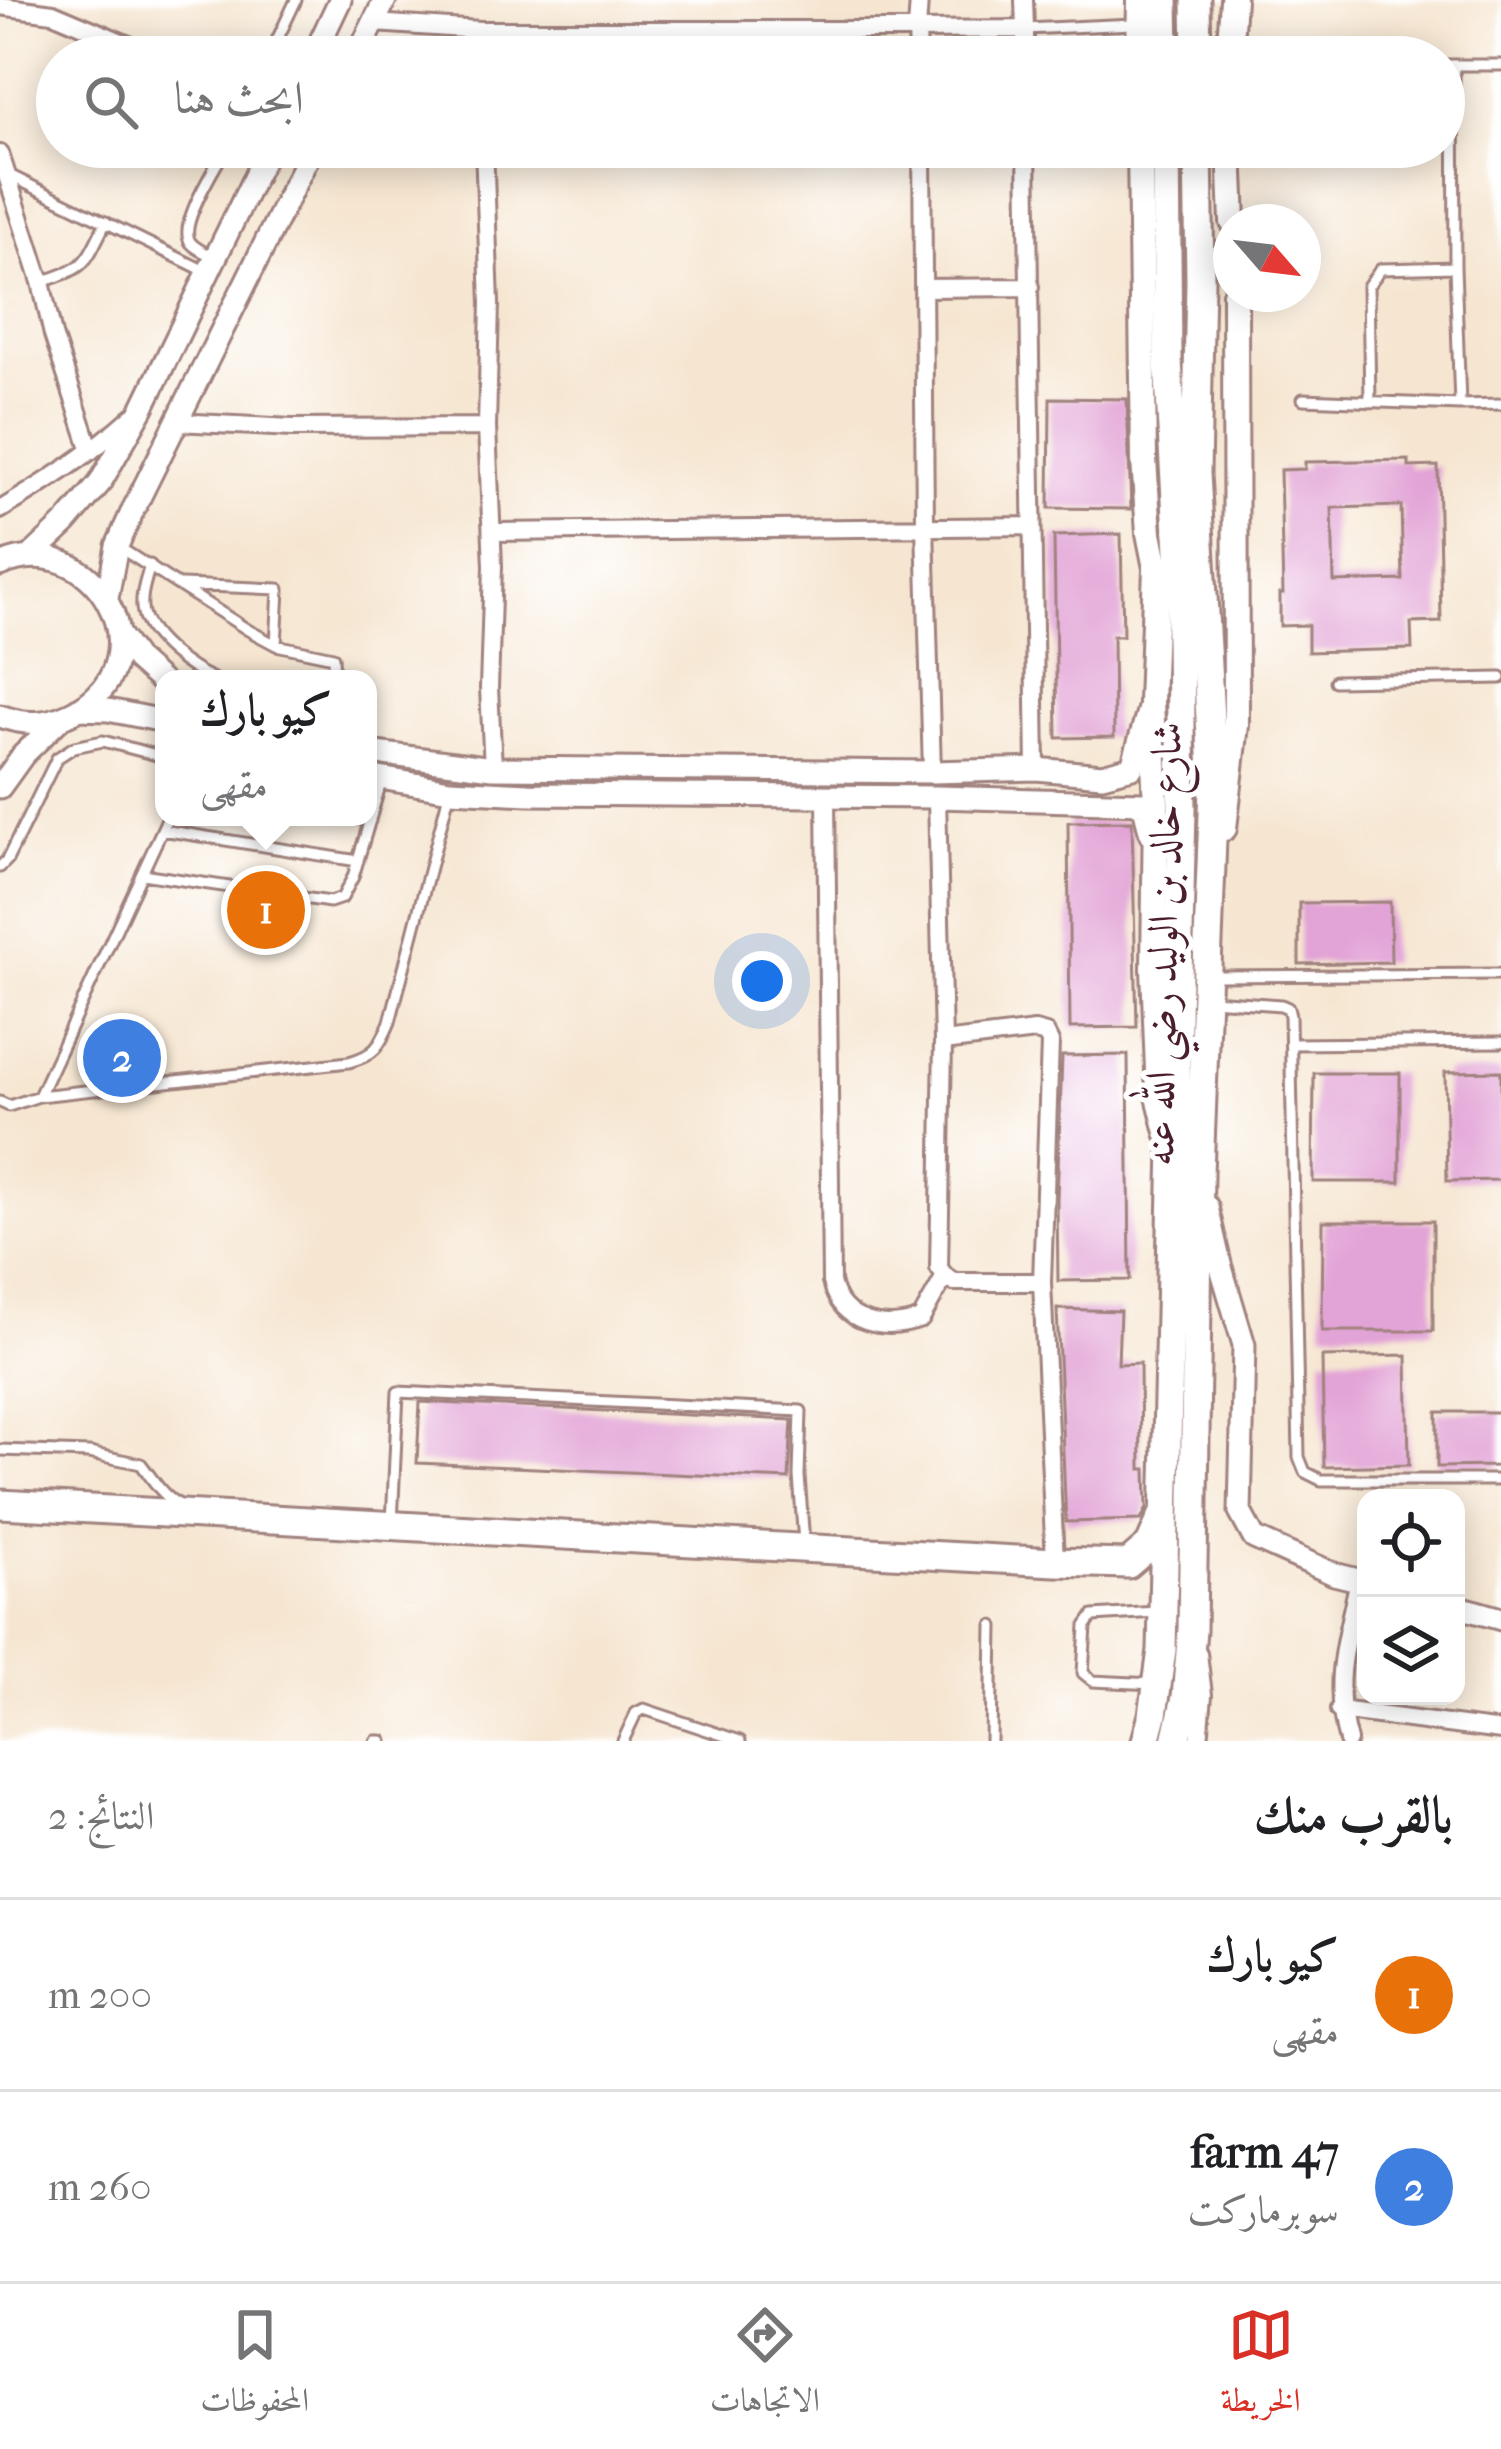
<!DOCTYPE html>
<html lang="ar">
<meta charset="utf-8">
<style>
body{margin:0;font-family:"IM FELL French Canon",Amiri,serif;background:#f2f2f2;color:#202124;direction:rtl}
.controls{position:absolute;right:36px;bottom:36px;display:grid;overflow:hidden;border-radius:24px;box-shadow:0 6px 30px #0003}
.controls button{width:108px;height:108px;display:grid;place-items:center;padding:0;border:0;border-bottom:3px solid #e0e0e0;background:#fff;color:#202124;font:60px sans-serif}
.compass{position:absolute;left:1213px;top:204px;width:108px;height:108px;border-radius:50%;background:#fff;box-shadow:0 6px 30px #0003;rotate:118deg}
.you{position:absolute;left:762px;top:981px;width:42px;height:42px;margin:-30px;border:9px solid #fff;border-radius:50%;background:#1a73e8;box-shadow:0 0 0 18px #1a73e833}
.badge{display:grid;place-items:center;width:78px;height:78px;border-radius:50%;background:#d93025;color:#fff;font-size:39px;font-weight:700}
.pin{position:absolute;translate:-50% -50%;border:6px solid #fff;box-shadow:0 3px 12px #0006}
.popup{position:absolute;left:155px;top:670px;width:222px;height:156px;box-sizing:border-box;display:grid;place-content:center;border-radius:24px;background:#fff;filter:drop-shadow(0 3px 9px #0005);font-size:39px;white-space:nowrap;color:#757577}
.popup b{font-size:45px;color:#202124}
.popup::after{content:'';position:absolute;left:50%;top:100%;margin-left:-24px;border:24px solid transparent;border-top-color:#fff}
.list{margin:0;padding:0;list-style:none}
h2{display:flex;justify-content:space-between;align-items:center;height:156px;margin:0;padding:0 48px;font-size:51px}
h2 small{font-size:39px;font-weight:400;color:#757577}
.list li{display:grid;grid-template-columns:78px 1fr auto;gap:36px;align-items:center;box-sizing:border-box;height:192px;padding:0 48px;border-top:3px solid #e0e0e0}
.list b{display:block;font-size:45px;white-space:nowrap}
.list p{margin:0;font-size:39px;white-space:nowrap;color:#757577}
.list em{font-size:39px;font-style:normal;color:#757577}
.icon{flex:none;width:66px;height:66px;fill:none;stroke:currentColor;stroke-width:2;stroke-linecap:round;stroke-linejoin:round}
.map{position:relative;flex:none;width:1501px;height:1741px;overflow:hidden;direction:ltr}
.search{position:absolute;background:#fff;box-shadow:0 6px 30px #0003;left:36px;right:36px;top:36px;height:132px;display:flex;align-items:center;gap:30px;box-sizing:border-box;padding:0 42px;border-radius:66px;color:#757577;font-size:45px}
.sheet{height:540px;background:#fff}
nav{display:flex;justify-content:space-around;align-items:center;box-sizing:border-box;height:168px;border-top:3px solid #e0e0e0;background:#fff;font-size:33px;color:#757577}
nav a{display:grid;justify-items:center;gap:6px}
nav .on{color:#d93025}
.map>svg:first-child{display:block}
</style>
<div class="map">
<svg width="1501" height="1741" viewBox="0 0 1501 1741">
<rect width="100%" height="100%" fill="#fff"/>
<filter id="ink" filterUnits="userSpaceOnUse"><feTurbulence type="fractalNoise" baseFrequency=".00833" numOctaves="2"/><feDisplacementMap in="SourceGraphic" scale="24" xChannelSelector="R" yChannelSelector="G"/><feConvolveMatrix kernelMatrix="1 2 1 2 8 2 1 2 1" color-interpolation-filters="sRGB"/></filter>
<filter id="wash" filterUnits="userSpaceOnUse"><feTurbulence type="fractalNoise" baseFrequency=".004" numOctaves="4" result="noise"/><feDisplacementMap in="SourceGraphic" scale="48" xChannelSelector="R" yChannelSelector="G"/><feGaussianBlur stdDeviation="2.7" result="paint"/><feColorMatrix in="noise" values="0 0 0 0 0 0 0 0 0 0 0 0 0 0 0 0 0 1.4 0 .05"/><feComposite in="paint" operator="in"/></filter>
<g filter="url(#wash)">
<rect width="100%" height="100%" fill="#f6e6d1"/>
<g id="blocks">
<path fill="#e2a3d6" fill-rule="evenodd" d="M 1050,398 L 1127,399 L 1131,509 L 1049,508 Z
M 1409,460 L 1409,467 L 1438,466 L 1441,622 L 1411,623 L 1412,649 L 1308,652 L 1308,625 L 1280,626 L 1280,594 L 1283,594 L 1280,470 L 1305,469 L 1305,462 ZM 1401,506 L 1403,580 L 1334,582 L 1332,508 Z
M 1121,534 L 1123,636 L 1113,636 L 1114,737 L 1057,738 L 1054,536 Z
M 1132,821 L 1137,1027 L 1070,1028 L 1068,822 Z
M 1390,902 L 1391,962 L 1299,964 L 1299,903 Z
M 1128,1055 L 1130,1280 L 1058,1281 L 1057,1200 L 1062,1056 Z
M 1501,1071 L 1501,1180 L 1447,1181 L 1445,1072 Z
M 1314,1073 L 1400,1073 L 1400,1182 L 1313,1182 Z
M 1323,1221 L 1433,1221 L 1433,1331 L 1322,1331 Z
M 1057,1309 L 1120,1311 L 1118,1364 L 1140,1363 L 1141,1469 L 1146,1469 L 1147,1508 L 1141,1520 L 1066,1522 Z
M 1407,1355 L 1409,1465 L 1324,1467 L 1322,1357 Z
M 420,1402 L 792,1420 L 789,1479 L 417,1463 Z
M 1437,1412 L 1501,1412 L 1501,1466 L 1437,1467 Z"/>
</g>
</g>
<g filter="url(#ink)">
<use href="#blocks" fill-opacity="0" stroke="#a0827e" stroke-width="3"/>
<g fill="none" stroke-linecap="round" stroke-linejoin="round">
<g stroke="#a0827e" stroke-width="15">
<path id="service" d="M 1025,29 L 1134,24
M 269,57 L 296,0
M 1444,65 L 1501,65
M 1454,65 L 1455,267 L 1460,405
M 7,174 L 207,272
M 215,258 C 208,254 196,249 191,243 C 176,226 217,166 226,147
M 41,282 C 88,267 84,265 106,222
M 1303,399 L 1460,405 L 1501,404
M 1370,402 L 1368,286 L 1381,269 L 1455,267
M 117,546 L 248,630 L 276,645 L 333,657 L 334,679
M 150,565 C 146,580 139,598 143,613 C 149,639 190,669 213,679
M 181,585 L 279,589 L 276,645
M 1335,681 L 1501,678
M 348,817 L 370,821
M 162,830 L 358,861
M 0,867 L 7,860 L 57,758 L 74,747 L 103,741 L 164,757
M 142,874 L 330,902 L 342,898 L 353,877 L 382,779
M 1212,976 L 1501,974
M 1211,1000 L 1281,1005 L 1288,1008 L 1290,1016 L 1299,1457 L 1305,1472 L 1321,1480 L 1501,1480
M 1291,1044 L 1501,1042
M 39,1096 L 349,1062 C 375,1055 380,1046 390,1022 L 450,790
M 0,1102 L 9,1106 L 39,1096 L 168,817
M 0,1450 L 89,1453 L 141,1464 C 152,1478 162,1496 178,1504
M 392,1524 L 398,1392 L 801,1411 L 799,1476 L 804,1543
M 1154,1684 L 1093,1681 L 1083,1673 L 1086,1626 L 1093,1616 L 1157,1612
M 376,1741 L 382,1741
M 623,1741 L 636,1713 L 644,1709 L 740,1741
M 991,1741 L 993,1626"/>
</g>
<g stroke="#a0827e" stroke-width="22">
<path id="minor" d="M 919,0 L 917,30 L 1025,29 L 1025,57
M 1024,0 L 1025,29
M 0,6 L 53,13 L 157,57
M 374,23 L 480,30 L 481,57
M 480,30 L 917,30 L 918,57
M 484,147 L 490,303 L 487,427
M 922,147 L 925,525 L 932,772
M 1027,147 L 1036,769
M 0,154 L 41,282 L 53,335 L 91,451
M 923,288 L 1030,287
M 177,422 L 292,428 L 487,427 L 493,566 L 489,688 L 493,768
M 0,510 C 47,482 92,453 133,416
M 492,532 L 1032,526
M 826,796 L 831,1282 C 841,1324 885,1332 921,1319 L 945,1276
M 937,797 L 943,1042 L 939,1268 L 945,1276 L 954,1282 L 1042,1282
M 943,1042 L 1035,1031 L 1046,1034 L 1050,1042 L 1042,1282 L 1055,1562
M 1198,1653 L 1203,1695 L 1199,1741
M 1339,1710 L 1501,1731
M 1348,1741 C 1331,1680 1346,1640 1359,1580"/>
</g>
<g stroke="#a0827e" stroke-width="27">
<path id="tertiary" d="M 313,57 L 340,0
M 357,57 L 385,0
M 30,557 L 66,523 L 100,483 L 143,407 L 269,147
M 0,565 C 93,524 167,656 79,709 C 52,724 30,727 0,716
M 107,598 L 117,546 L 133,510 L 313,147
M 119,635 L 137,660 L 164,684
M 78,709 L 108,710 L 164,721
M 368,752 L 493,768 L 932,772 L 1036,769 L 1102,775 L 1132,767 L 1149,708
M 368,776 L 450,790 L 529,794 L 937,797 L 1143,803 L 1151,835
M 0,787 L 23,755 L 59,720
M 1207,1207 L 1220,1264 L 1244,1345 L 1240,1512 L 1254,1538 L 1334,1574 L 1366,1582
M 1456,1606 L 1501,1619"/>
</g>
<g stroke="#a0827e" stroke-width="30">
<path id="secondary" d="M 1139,57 L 1140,0
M 1229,57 L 1233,0
M 1140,147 L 1144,460 L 1149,533 L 1156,568 L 1151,702 L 1156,803 L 1154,969 L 1159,1096 L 1168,1132
M 1230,147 L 1233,222
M 1224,828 L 1236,725 L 1235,294"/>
</g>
<g stroke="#a0827e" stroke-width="33">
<path id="primary" d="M 1164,0 L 1165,57
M 1196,0 L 1197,57
M 0,1504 L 1055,1562 L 1128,1564 L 1150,1545 L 1162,1517
M 1146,1741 L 1153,1715 L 1162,1650 L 1182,809 L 1179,551 L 1168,360 L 1166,147
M 1176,1741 L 1186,1697 L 1192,1630 L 1199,1173 L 1214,788 L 1196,473 L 1200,281 L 1198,147"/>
</g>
<use href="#service" stroke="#fff" stroke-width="9"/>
<use href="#minor" stroke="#fff" stroke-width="16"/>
<use href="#tertiary" stroke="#fff" stroke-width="21"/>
<use href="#secondary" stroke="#fff" stroke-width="24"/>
<use href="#primary" stroke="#fff" stroke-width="27"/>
</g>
</g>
<g text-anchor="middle" stroke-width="10" stroke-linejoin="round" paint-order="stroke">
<g font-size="42" fill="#4a1f2b" stroke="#fff">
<text transform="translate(1162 944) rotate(-89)" y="15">شارع خالد بن الوليد رضي الله عنه</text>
</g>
</g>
</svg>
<div class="controls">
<button><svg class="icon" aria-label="locate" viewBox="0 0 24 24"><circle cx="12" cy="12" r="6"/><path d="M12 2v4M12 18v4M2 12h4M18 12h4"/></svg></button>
<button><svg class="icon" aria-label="layers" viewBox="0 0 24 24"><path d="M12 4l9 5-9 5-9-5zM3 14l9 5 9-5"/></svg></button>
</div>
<svg class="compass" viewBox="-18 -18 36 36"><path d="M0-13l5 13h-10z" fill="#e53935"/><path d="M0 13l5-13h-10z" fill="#757577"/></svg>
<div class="you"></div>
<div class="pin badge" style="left:266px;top:910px;background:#e8710a">1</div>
<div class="popup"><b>كيو بارك</b>مقهى</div>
<div class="pin badge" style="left:122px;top:1058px;background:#3f7fe0">2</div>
<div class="search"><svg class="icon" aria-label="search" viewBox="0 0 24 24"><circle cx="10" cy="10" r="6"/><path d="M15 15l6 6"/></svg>ابحث هنا</div>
</div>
<section class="sheet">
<h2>بالقرب منك<small>النتائج: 2</small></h2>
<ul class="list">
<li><span class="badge" style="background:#e8710a">1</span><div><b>كيو بارك</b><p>مقهى</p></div><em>200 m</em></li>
<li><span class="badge" style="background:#3f7fe0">2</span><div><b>farm 47</b><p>سوبرماركت</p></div><em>260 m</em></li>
</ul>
</section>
<nav>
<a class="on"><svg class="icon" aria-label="map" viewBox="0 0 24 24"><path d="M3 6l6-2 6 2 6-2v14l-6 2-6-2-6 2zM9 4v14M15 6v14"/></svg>الخريطة</a>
<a><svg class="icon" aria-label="directions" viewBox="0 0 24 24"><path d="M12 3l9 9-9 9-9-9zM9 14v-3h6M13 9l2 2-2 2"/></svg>الاتجاهات</a>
<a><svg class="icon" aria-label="saved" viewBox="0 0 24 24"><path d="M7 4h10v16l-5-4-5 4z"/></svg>المحفوظات</a>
</nav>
